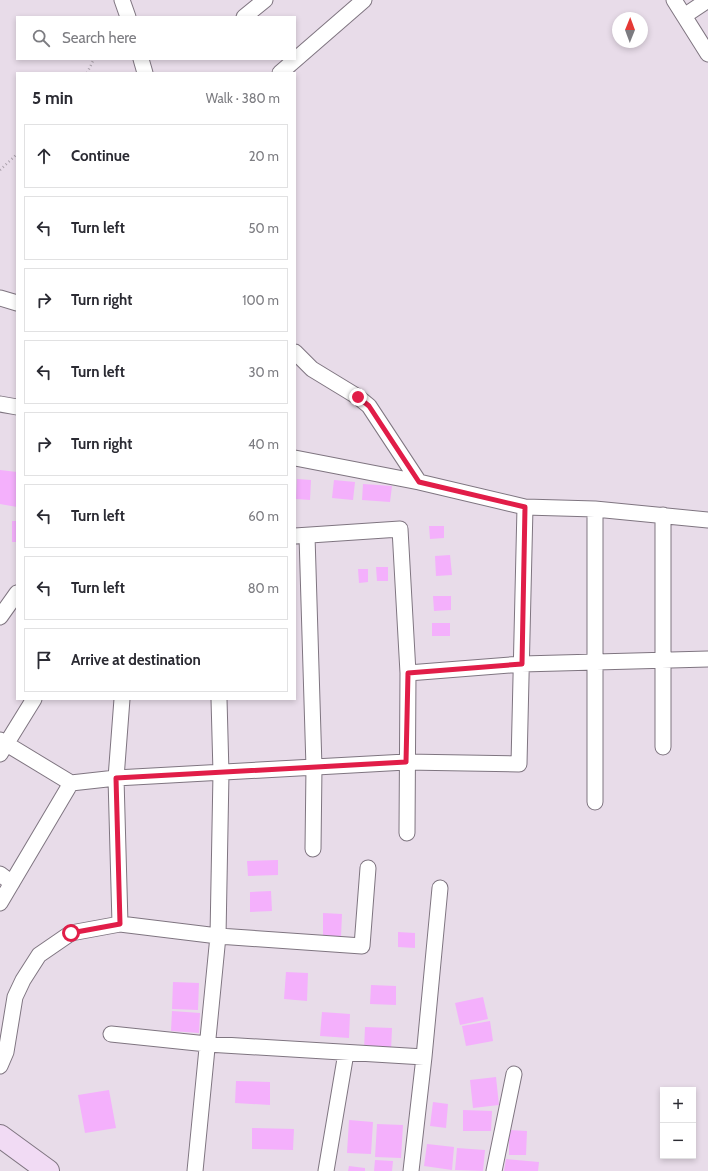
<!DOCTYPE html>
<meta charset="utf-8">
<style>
body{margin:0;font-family:Cabin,sans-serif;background:#f2f2f3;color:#2b2b33}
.controls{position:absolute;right:12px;bottom:12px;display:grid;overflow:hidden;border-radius:0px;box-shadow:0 2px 6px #0003}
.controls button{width:36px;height:36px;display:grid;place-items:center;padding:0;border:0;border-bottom:1px solid #e1e1e2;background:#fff;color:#2b2b33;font:20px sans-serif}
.compass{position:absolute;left:612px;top:12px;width:36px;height:36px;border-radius:50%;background:#fff;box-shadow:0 2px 6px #0003;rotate:1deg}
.stop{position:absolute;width:12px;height:12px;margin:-9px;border:3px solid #e11d48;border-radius:50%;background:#fff}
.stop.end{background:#e11d48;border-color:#fff;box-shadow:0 1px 4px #0008}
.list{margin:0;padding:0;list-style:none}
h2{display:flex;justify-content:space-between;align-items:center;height:52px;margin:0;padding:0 16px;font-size:17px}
h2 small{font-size:13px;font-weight:400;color:#7c7c81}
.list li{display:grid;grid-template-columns:26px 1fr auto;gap:12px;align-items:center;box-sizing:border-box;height:64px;margin:0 8px 8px;padding:0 8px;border:1px solid #e1e1e2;border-radius:0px}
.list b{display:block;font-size:15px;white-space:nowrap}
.list em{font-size:13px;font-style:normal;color:#7c7c81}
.icon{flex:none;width:22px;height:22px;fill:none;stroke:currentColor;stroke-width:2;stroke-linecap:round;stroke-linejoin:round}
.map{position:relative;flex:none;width:708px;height:1171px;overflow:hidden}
.search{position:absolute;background:#fff;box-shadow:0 2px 6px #0003;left:16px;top:16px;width:280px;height:44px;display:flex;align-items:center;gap:10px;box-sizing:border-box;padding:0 14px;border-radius:0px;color:#7c7c81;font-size:15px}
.panel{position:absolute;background:#fff;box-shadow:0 2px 6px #0003;left:16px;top:72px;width:280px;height:628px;border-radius:0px}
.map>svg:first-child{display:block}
</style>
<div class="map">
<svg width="708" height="1171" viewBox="0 0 708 1171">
<rect width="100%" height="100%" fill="#e8dce9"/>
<path fill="#f4b0fc" d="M 0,470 L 17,472 L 17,507 L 0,504 Z
M 297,479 L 311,480 L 310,500 L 296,499 Z
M 334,480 L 355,482 L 353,500 L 332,498 Z
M 363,484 L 392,486 L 390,502 L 362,500 Z
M 12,521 L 17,521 L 17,542 L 12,542 Z
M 429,526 L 444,526 L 444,538 L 430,539 Z
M 450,555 L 452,575 L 436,576 L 435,556 Z
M 376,567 L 388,567 L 388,581 L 377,581 Z
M 358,569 L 368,569 L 368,582 L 359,583 Z
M 433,596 L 451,596 L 451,610 L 434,611 Z
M 432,623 L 450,623 L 450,636 L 432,636 Z
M 278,860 L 278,875 L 248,876 L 247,861 Z
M 271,891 L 272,911 L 250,912 L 250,892 Z
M 323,913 L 342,914 L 341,937 L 323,937 Z
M 398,932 L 415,933 L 415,948 L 398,947 Z
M 286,972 L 308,973 L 307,1001 L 284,999 Z
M 173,982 L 199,983 L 198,1010 L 172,1009 Z
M 371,985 L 396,986 L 396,1005 L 370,1004 Z
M 483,997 L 488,1019 L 460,1025 L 455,1003 Z
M 172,1011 L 200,1013 L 199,1033 L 171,1031 Z
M 322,1012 L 350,1014 L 349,1038 L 320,1036 Z
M 490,1021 L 493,1041 L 466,1046 L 462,1026 Z
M 365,1027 L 392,1028 L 391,1051 L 364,1050 Z
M 496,1077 L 499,1105 L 473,1108 L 470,1080 Z
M 236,1081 L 270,1082 L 270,1105 L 235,1103 Z
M 109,1090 L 116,1128 L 85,1133 L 78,1095 Z
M 433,1102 L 448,1104 L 446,1128 L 430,1126 Z
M 463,1110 L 492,1111 L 491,1131 L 463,1131 Z
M 349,1120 L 373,1122 L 371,1154 L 347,1153 Z
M 377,1124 L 403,1125 L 401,1158 L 375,1157 Z
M 252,1128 L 294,1129 L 293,1150 L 252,1149 Z
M 509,1130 L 527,1131 L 526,1155 L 509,1155 Z
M 427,1144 L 454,1147 L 452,1170 L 424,1166 Z
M 457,1148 L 485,1150 L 483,1171 L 455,1170 Z
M 506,1159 L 539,1162 L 538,1171 L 504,1171 Z
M 375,1160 L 393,1161 L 392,1171 L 374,1171 Z
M 349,1166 L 365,1168 L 365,1171 L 348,1171 Z"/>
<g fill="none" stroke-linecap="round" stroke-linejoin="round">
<g stroke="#7f7580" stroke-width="17">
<path id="street" d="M 122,0 L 128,17
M 674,0 L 708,54
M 684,16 L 708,0
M 244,17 L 265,0
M 141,59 L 145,73
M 280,73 L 364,0
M 0,298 L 17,303
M 295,352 L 312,369 L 358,397 L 369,406 L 419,482
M 0,404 L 17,407
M 295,458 L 419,482 L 525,507 L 595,509 L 708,520
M 595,509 L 595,802
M 295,536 L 400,529 L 408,673 L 522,664 L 708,659
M 307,536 L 314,767 L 313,849
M 0,617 L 17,593
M 0,740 L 71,783 L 116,778 L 406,762 L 519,764 L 525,507
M 663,747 L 663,515
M 0,754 L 34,699
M 407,833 L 408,673
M 0,874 L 12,883
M 0,903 L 71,783
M 120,924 L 116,778 L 122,699
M 111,1034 L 207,1044 L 424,1057
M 0,1066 L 6,1052 L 15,997 L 23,980 L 39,955 L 71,933 L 120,924 L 218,936 L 362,946 L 368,868
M 195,1171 L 218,936 L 221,773 L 219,699
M 326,1171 L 346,1053
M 411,1171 L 424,1057 L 440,888
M 494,1171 L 514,1074"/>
</g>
<g stroke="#7f7580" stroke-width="24">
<path id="secondary" d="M 0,1136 L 48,1171"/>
</g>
<path stroke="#a9a0aa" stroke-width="2.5" stroke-dasharray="1 3" stroke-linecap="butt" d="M 87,73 L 94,59
M 0,170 L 17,154"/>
<use href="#street" stroke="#fff" stroke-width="15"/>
<use href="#secondary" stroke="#f1dbf4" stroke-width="22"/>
</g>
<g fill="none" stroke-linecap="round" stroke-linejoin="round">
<path stroke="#e11d48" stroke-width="5" d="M 71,933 L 120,924 L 116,778 L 406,762 L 408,673 L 522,664 L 525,507 L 419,482 L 369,406 L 358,397"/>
</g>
</svg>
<div class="controls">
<button>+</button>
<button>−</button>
</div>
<svg class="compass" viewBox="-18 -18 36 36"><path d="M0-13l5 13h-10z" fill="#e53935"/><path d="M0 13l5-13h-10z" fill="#7c7c81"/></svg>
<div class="stop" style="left:71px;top:933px"></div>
<div class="stop end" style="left:358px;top:397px"></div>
<div class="search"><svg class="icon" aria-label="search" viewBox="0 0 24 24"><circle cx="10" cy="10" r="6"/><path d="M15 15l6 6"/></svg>Search here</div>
<section class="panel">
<h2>5 min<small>Walk · 380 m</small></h2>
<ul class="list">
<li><svg class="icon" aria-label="ahead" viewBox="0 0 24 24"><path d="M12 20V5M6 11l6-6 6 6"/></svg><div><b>Continue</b></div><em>20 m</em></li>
<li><svg class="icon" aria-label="left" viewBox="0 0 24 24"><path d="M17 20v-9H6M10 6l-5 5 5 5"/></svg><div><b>Turn left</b></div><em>50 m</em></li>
<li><svg class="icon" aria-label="right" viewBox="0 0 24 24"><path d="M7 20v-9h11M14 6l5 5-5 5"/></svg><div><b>Turn right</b></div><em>100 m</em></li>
<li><svg class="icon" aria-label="left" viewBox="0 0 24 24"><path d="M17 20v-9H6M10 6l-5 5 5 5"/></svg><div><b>Turn left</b></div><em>30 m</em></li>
<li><svg class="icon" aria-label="right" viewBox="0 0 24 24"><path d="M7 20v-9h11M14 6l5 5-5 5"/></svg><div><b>Turn right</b></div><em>40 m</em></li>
<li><svg class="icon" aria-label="left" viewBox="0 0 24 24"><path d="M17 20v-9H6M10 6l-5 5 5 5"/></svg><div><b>Turn left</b></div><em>60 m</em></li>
<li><svg class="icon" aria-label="left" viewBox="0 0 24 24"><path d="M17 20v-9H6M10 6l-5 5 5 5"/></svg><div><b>Turn left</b></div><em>80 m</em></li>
<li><svg class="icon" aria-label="arrive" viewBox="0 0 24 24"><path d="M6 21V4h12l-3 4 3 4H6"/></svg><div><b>Arrive at destination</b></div></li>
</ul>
</section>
</div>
